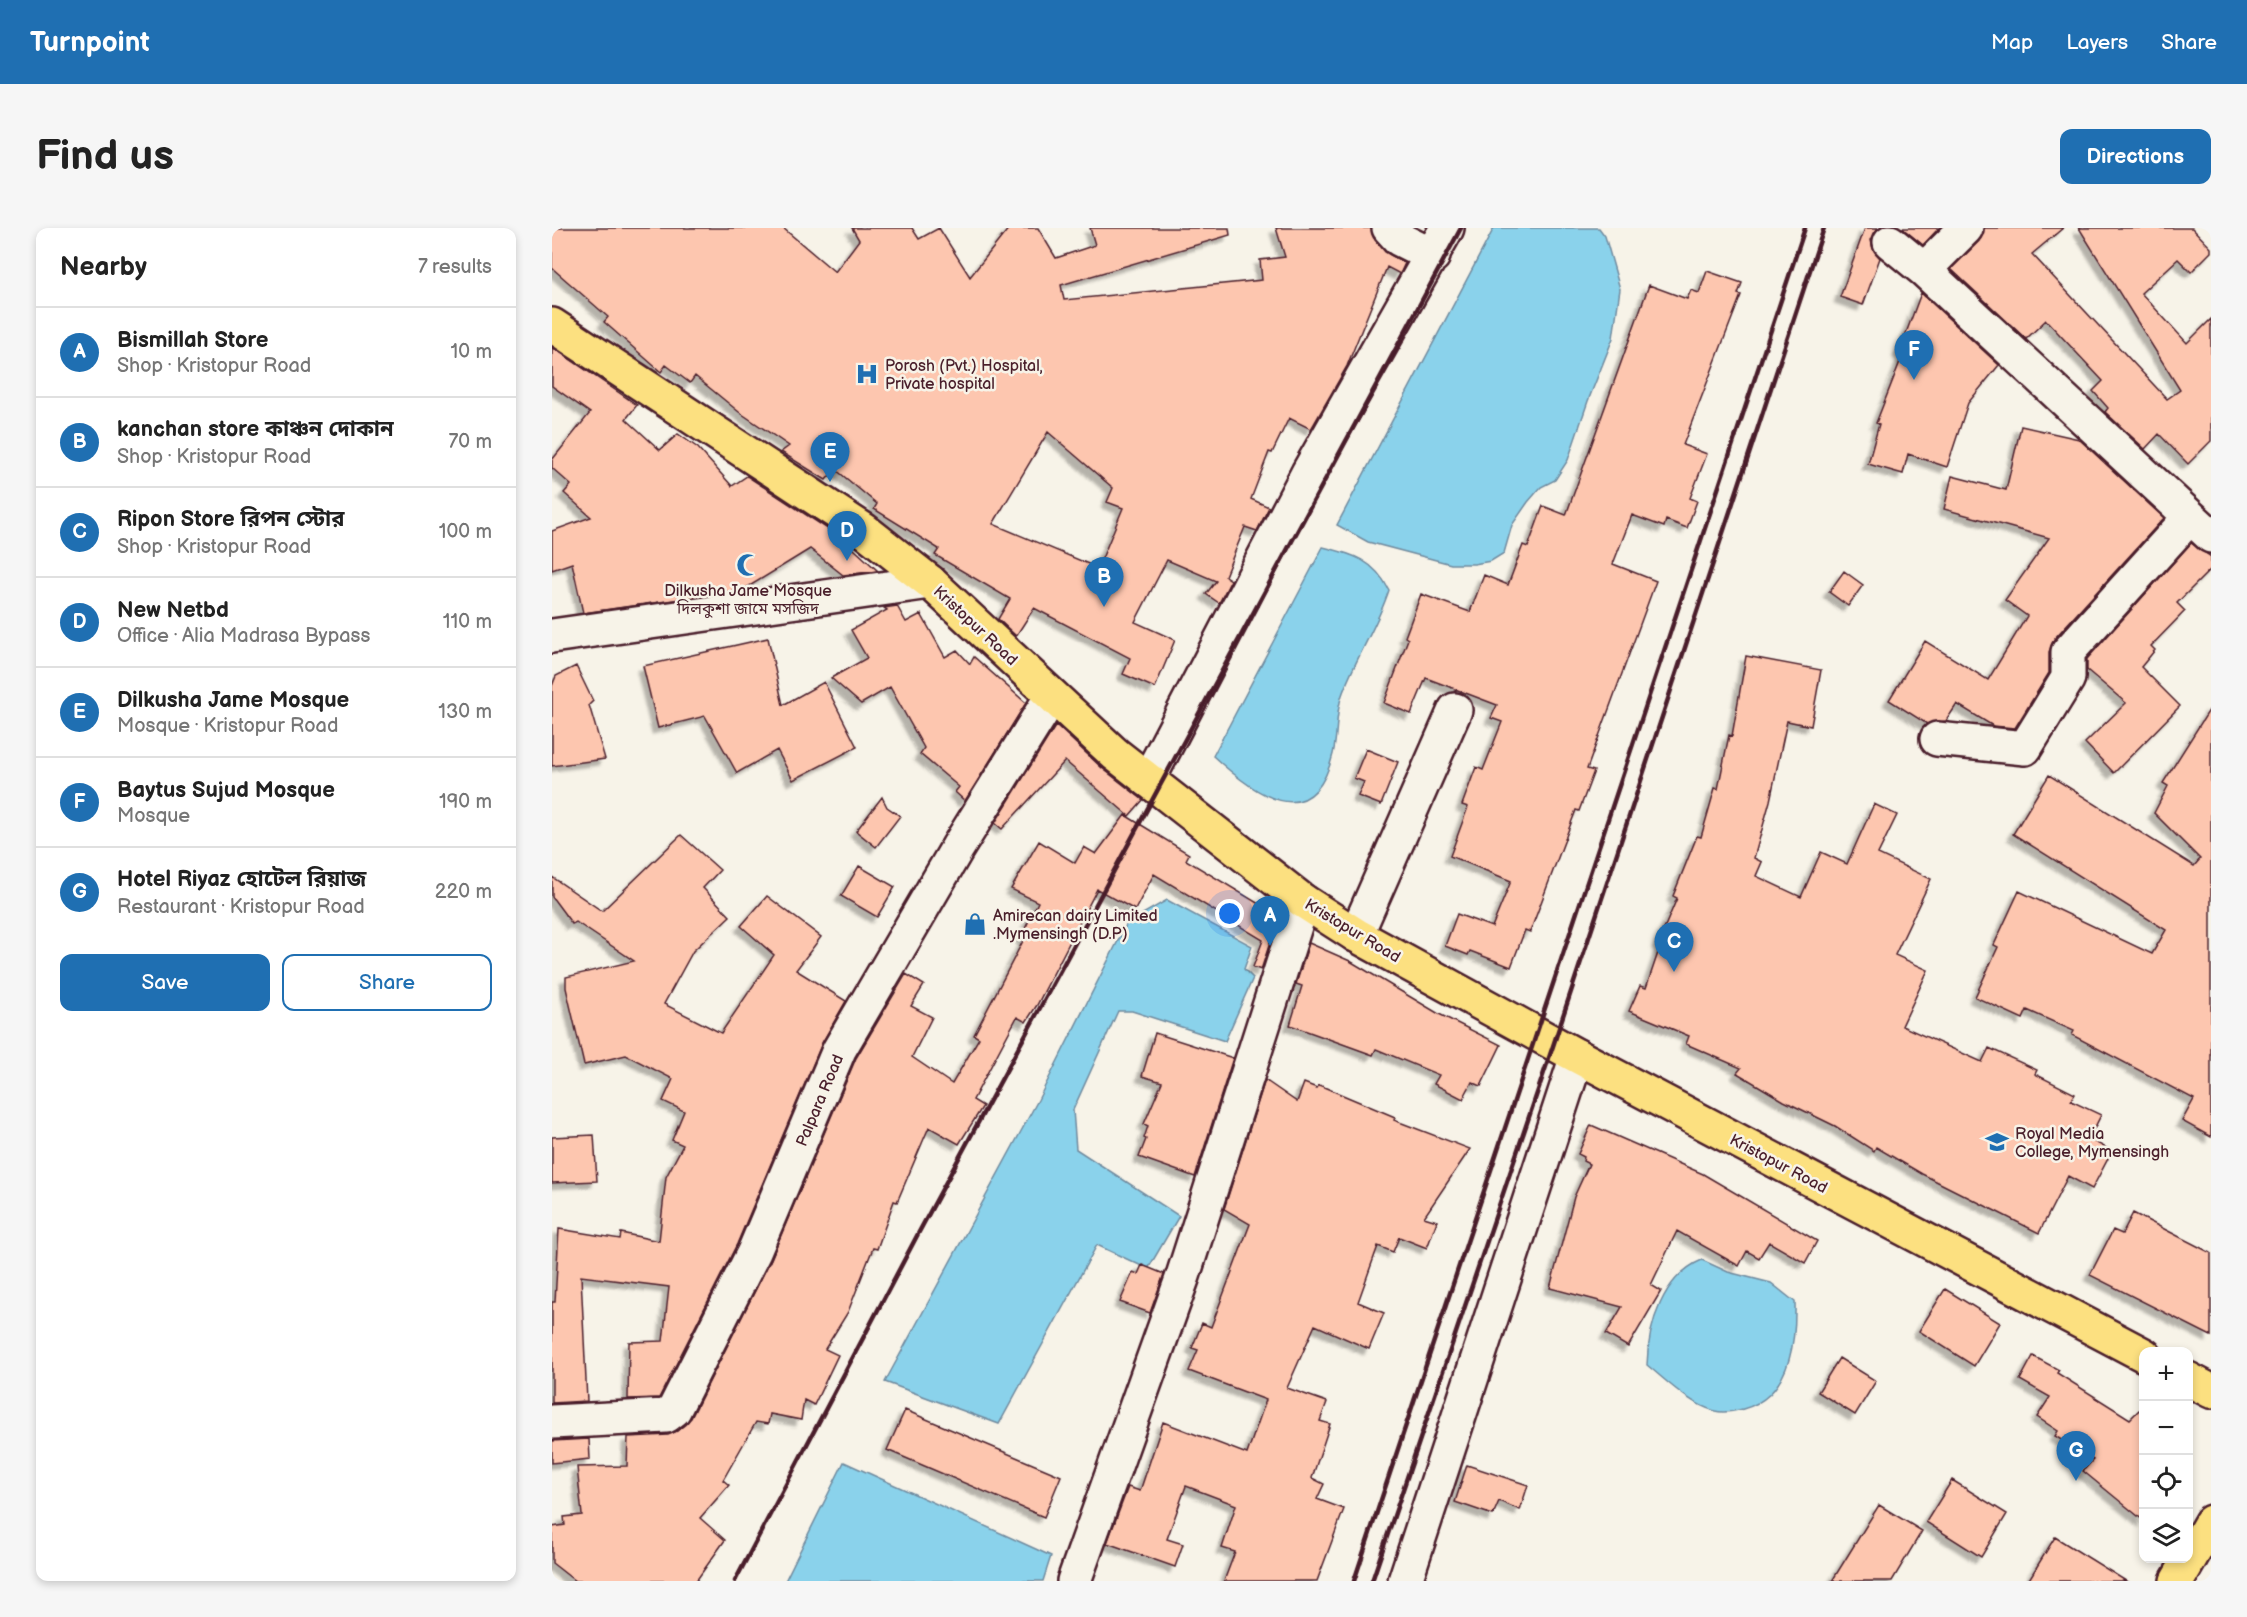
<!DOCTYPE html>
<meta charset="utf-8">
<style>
body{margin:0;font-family:"Balsamiq Sans","Noto Sans Bengali",sans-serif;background:#f6f6f6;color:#222}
.controls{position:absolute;right:18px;bottom:18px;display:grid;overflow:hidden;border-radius:12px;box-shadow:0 3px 9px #0003}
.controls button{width:54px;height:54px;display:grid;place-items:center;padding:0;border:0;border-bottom:2px solid #e0e0e0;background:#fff;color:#222;font:30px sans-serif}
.you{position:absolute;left:678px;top:686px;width:21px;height:21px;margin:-15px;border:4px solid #fff;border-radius:50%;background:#1a73e8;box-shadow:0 0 0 9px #1a73e833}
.badge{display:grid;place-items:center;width:39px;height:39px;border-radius:50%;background:#1f6fb2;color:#fff;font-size:20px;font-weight:700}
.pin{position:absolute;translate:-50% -50px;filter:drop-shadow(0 2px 3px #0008)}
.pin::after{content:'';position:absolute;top:32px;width:21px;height:18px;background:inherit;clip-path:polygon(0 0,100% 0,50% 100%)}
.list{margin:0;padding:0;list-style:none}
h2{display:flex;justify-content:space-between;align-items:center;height:78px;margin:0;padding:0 24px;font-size:26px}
h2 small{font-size:20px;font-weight:400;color:#767676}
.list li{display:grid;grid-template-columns:39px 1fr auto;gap:18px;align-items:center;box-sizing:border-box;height:90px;padding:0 24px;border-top:2px solid #e0e0e0}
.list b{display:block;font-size:22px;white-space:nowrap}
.list p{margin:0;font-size:20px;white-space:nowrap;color:#767676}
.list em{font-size:20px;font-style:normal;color:#767676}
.actions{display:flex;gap:12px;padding:18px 24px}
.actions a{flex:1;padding:14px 0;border:2px solid #1f6fb2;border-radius:12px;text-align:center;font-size:21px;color:#1f6fb2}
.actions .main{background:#1f6fb2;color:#fff}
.icon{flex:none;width:33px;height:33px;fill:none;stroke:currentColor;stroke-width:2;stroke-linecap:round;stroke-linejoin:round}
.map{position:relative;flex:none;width:1659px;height:1353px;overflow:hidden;border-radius:12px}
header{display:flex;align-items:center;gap:36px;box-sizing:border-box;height:84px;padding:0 30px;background:#1f6fb2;color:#fff}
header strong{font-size:28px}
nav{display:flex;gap:33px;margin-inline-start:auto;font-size:21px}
.intro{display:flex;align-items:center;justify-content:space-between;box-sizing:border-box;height:144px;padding:0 36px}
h1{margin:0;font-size:42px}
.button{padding:15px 27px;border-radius:12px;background:#1f6fb2;color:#fff;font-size:21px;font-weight:700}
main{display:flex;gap:36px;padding:0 36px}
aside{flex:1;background:#fff;border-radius:12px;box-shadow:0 3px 9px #0003}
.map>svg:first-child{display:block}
</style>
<header>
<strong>Turnpoint</strong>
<nav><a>Map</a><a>Layers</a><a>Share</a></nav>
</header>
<div class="intro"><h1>Find us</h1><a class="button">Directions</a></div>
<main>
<aside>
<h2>Nearby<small>7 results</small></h2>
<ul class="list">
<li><span class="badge">A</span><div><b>Bismillah Store</b><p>Shop · Kristopur Road</p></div><em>10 m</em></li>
<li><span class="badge">B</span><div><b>kanchan store কাঞ্চন দোকান</b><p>Shop · Kristopur Road</p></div><em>70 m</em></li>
<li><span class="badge">C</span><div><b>Ripon Store রিপন স্টোর</b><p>Shop · Kristopur Road</p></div><em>100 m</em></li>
<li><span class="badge">D</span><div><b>New Netbd</b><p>Office · Alia Madrasa Bypass</p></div><em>110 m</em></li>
<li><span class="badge">E</span><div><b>Dilkusha Jame Mosque</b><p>Mosque · Kristopur Road</p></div><em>130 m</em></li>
<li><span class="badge">F</span><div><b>Baytus Sujud Mosque</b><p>Mosque</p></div><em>190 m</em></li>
<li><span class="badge">G</span><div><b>Hotel Riyaz হোটেল রিয়াজ</b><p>Restaurant · Kristopur Road</p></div><em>220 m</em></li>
</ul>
<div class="actions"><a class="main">Save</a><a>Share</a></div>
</aside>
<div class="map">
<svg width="1659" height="1353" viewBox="0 0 1659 1353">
<defs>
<filter id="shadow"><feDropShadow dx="-5.5" dy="5.5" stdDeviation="1.5" flood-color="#0004"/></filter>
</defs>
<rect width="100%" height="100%" fill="#f7f3e8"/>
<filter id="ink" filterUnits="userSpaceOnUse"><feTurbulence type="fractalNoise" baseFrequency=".0167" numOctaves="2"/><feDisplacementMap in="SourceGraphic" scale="12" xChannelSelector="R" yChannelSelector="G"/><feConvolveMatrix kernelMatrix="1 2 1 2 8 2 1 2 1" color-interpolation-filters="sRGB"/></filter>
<g filter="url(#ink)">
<path fill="#8ad2eb" stroke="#708a9e" stroke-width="1.5" d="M 942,0 L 1047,0 L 1053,8 L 1068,61 L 1061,110 L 1036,173 L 1016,232 L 1003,252 L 989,259 L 976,274 L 960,297 L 952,325 L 939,333 L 922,336 L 899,336 L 816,314 L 785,297 Z
M 771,319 C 801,326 822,332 837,362 C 825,399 803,431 790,467 C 783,487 786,506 781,526 C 760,610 701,565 661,528 Z
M 615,672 L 700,718 L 692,741 L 701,750 L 673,813 L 580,783 L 566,783 L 521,882 L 524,921 L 627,988 L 596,1041 L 545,1017 L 447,1196 L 333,1154 L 486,872 L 575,695 Z
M 1150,1032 L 1176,1044 L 1219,1055 L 1243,1074 C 1244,1115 1237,1169 1191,1181 C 1183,1183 1171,1185 1163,1183 C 1136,1175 1116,1154 1095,1137 C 1096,1097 1111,1048 1150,1032 Z
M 292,1234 L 499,1328 L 491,1353 L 233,1353 Z"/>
<path fill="#fdc6af" stroke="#4a1f2b" stroke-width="1.5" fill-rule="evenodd" filter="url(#shadow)" d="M 0,0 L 231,0 L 283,44 L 307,12 L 300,0 L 360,0 L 367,11 L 387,0 L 418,49 L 457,0 L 486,0 L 504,30 L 543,17 L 538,0 L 677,0 L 678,7 L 509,57 L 512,72 L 710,52 L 708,32 L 733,29 L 724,0 L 819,0 L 823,12 L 833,24 L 853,35 L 848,46 L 835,39 L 795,138 L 759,201 L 737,190 L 720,225 L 717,224 L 699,271 L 717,279 L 705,303 L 693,299 L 673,348 L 679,352 L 667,375 L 654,366 L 664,353 L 615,332 L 583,394 L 623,412 L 603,460 L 571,446 L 578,430 L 482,380 L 464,408 L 446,391 L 458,371 L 383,327 L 387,321 L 322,281 L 325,276 L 283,241 L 274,252 L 229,224 L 237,218 L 187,184 L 143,148 L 138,155 L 114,137 L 109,144 L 52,94 L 56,89 L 0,40 ZM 496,204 L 561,260 L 555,274 L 571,280 L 546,340 L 441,296 Z
M 1313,0 L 1326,0 L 1319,12 L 1321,21 L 1328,30 L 1311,77 L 1288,69 Z
M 1350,0 L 1387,0 L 1371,17 Z
M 1432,0 L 1511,0 L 1480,26 L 1615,171 L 1628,162 L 1527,0 L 1640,0 L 1659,20 L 1659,24 L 1639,44 L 1626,31 L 1589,65 L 1635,115 L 1659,91 L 1659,213 L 1636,236 L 1607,206 L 1593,221 L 1553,184 L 1556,180 L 1541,163 L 1551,153 L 1494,92 L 1474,111 L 1399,41 L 1427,13 Z
M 1155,43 L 1190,55 L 1186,66 L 1189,67 L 1131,217 L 1155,226 L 1138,270 L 1145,273 L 1135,300 L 1114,292 L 1112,299 L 1080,287 L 1061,336 L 1104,353 L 1039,530 L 1035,541 L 1042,543 L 1027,583 L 1024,582 L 978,704 L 973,702 L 959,739 L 918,723 L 916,727 L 893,718 L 905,686 L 940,699 L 959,653 L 898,628 L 916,579 L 910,577 L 924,539 L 931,542 L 950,494 L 939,490 L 945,477 L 874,450 L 859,486 L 832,475 L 856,411 L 853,409 L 869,366 L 918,384 L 932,347 L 956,357 L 971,317 L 976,319 L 991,278 L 1014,287 L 1097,57 L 1135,71 L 1139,62 L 1147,65 Z
M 1369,65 L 1447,137 L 1416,175 L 1395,239 L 1356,226 L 1351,246 L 1316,236 L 1327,196 L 1324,195 L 1351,126 L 1347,124 Z
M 0,119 L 85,177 L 74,191 L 108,222 L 126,206 L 146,220 L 180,258 L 195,248 L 291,311 L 326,343 L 291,347 L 258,321 L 191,362 L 31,385 L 20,335 L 0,342 L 0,303 L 39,289 L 12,265 L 19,257 L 0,240 L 0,232 L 38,185 L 0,158 Z
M 1469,198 L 1527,211 L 1612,290 L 1502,411 L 1497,424 L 1497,445 L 1463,500 L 1441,498 L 1405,476 L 1394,493 L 1375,496 L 1337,472 L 1373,413 L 1436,452 L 1475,388 L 1453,372 L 1497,310 L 1392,281 L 1400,248 L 1454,262 Z
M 1639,315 L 1659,329 L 1659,341 L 1625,375 L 1633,383 L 1599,418 L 1603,422 L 1589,439 L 1628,478 L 1562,545 L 1533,515 L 1574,475 L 1535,442 L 1535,431 Z
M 1292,343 L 1311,357 L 1296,378 L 1277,364 Z
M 345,378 L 354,394 L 369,386 L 393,429 L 405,422 L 418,436 L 422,429 L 474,475 L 413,573 L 403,564 L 407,559 L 368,526 L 372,520 L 338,459 L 309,476 L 279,450 L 315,430 L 299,402 L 335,382 L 332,380 Z
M 216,410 L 231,477 L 272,454 L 305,519 L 241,552 L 225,522 L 185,545 L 153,488 L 106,500 L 91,438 Z
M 1194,428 L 1269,442 L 1259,498 L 1235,493 L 1218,573 L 1202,630 L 1210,634 L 1204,648 L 1249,669 L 1269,624 L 1295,636 L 1322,576 L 1345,587 L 1326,626 L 1379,651 L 1343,727 L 1376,742 L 1350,798 L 1430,834 L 1437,820 L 1485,842 L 1483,846 L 1523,866 L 1519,873 L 1549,887 L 1537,911 L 1560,923 L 1540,961 L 1516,948 L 1487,1005 L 1370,946 L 1324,919 L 1322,923 L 1283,898 L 1232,873 L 1185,845 L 1189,840 L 1134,816 L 1137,808 L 1077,783 L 1088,758 L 1094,760 L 1109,716 L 1106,715 L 1125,670 L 1121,668 L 1145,608 L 1149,609 L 1163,560 L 1166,561 L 1177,507 L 1180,508 Z
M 24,438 L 41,473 L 37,477 L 53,531 L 0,538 L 0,458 L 4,448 Z
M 1659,479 L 1659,909 L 1630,893 L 1642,871 L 1520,807 L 1522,803 L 1475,782 L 1471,791 L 1423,769 L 1446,719 L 1442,717 L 1467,663 L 1600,726 L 1614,702 L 1461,606 L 1497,547 L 1642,638 L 1648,631 L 1602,585 L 1616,558 L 1611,555 Z
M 504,497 L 550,540 L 591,572 L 577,588 L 513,533 L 450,601 L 443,595 Z
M 814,521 L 846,534 L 829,577 L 806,568 L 812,554 L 802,550 Z
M 330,569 L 335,579 L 348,588 L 324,619 L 304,603 Z
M 573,587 L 637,626 L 634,632 L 717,682 L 713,688 L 725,693 L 709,742 L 701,739 L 711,712 L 602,646 L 583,682 L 545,661 L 485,777 L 474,794 L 465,789 L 421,872 L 431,878 L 407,916 L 377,899 L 345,974 L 342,973 L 325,1021 L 321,1020 L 296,1084 L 273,1121 L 286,1127 L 262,1177 L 252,1172 L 249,1192 L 218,1186 L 216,1196 L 204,1194 L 171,1252 L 177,1257 L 148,1290 L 173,1312 L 144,1353 L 23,1353 L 0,1335 L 0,1299 L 13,1297 L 12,1289 L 30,1287 L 25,1239 L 75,1238 L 76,1209 L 116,1207 L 125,1203 L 139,1190 L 219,1031 L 304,830 L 354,746 L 372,757 L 359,778 L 380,789 L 360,829 L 400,856 L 427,810 L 422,807 L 472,711 L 469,709 L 486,674 L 459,661 L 487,613 L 523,635 L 532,619 L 544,626 Z
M 129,607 L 168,642 L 151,660 L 178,688 L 141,723 L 112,776 L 169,805 L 222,727 L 189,698 L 215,668 L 269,709 L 244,742 L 294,773 L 270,815 L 185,1016 L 107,1170 L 76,1171 L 77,1114 L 111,1113 L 117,1059 L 29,1048 L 35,1173 L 0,1175 L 0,1074 L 3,1074 L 7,1001 L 68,1011 L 69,1005 L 107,1013 L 114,949 L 131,917 L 120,912 L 132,883 L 111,873 L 121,851 L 74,827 L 32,837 L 14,760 L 14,749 L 82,733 L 24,694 L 20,696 L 0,669 L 0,649 L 50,683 Z
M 307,638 L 343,659 L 325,689 L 289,668 Z
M 757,715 L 798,733 L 887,786 L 949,817 L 929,858 L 920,854 L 911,871 L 882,856 L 887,847 L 824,821 L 821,827 L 738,797 L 750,758 L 744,756 Z
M 603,805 L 681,830 L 643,949 L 587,929 L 594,911 L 592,910 L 596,898 L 592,896 L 610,854 L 590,848 Z
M 713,852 L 745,874 L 752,855 L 765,860 L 767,857 L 843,889 L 842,892 L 918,921 L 872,989 L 885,993 L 875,1020 L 847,1009 L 841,1024 L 826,1018 L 806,1074 L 832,1085 L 817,1121 L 763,1097 L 735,1160 L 775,1174 L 768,1193 L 778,1196 L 760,1250 L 772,1256 L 765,1271 L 792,1281 L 765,1353 L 672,1353 L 683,1324 L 670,1320 L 684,1277 L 634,1258 L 615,1311 L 631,1316 L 623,1339 L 555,1315 L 576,1259 L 588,1263 L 611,1194 L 695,1226 L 714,1172 L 637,1143 L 646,1122 L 640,1120 L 650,1095 L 659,1099 L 698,996 L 672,981 Z
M 1039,897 L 1151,946 L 1265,1013 L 1253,1035 L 1217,1014 L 1207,1030 L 1195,1023 L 1187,1038 L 1125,1003 L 1099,1057 L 1109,1063 L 1076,1119 L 1054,1106 L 1070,1079 L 998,1060 L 1022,969 L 1037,936 L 1031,933 L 1032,929 L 1026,926 Z
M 42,907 L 45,953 L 0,955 L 0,909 Z
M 1581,985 L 1659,1025 L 1659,1108 L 1538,1047 L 1561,1002 L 1570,1006 Z
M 590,1037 L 612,1046 L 598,1085 L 568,1074 L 581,1044 L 586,1046 Z
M 1393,1061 L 1448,1095 L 1422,1138 L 1367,1103 Z
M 1481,1128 L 1507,1142 L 1505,1145 L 1578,1191 L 1587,1182 L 1592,1186 L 1592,1293 L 1531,1243 L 1541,1232 L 1503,1208 L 1506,1203 L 1485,1189 L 1498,1169 L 1468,1152 Z
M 1287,1130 L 1324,1153 L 1303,1187 L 1266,1164 Z
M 353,1182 L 509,1248 L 492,1289 L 335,1222 Z
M 37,1211 L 38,1231 L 0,1235 L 0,1213 Z
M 915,1237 L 976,1257 L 968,1282 L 947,1273 L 941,1287 L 903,1274 Z
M 1400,1252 L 1455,1286 L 1429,1329 L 1374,1294 Z
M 1327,1277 L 1370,1303 L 1340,1353 L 1280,1353 Z
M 1503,1309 L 1574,1353 L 1476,1353 Z"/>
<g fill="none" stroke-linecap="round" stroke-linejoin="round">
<g stroke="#4a1f2b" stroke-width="38">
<path id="minor" d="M 837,0 L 847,11 L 881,28
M 1338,14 L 1372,42 L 1659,308
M 1372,42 L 1414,0
M 0,408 L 378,354
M 1385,511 L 1473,520 L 1516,450 L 1516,424 L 1638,289
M 596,552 L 756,245 L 895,0
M 804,707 L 903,482
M 0,1194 L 114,1188 L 122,1182 L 202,1024 L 287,822 L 406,619 L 500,468
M 522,1353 L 631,1048 L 751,673
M 853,1353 L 1025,828"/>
</g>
<g stroke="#4a1f2b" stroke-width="38">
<path id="major" d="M 0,97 L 312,302 L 378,354 L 563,526 L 751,673 L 804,707 L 1025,828 L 1592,1127
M 1636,1151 L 1659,1163
M 1625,1353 L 1659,1294"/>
</g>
<use href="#minor" stroke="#f7f3e8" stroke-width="33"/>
<use href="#major" stroke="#fce080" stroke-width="33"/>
<path stroke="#4a1f2b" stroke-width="4.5" d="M 183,1353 L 367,1004 L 909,0
M 802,1353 L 1253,0
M 820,1353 L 1002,815 L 1272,0"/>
</g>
</g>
<defs>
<g id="hospital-bare" transform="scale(1.8)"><path d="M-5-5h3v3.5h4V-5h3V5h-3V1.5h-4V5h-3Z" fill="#1f6fb2" stroke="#f7f3e8" stroke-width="2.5" paint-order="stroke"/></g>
<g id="mosque-bare" transform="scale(1.8)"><path d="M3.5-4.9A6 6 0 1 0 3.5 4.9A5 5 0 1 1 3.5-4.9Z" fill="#1f6fb2" stroke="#f7f3e8" stroke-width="2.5" paint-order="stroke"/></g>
<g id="shop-bare" transform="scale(1.8)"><path d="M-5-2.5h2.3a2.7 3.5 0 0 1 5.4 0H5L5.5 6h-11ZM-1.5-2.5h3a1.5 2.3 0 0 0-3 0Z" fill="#1f6fb2" stroke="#f7f3e8" stroke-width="2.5" paint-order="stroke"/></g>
<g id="school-bare" transform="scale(1.8)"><path d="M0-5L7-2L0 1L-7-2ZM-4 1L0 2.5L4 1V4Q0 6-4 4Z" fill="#1f6fb2" stroke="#f7f3e8" stroke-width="2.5" paint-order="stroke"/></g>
</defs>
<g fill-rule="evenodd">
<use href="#hospital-bare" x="315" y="146"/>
<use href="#mosque-bare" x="196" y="337"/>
<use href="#shop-bare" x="423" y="696"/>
<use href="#school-bare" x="1445" y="914"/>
</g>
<g text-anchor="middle" stroke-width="5" stroke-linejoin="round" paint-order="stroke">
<g font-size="16" fill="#4a1f2b" stroke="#f7f3e8" text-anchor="start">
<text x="333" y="143">Porosh (Pvt.) Hospital,<tspan x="333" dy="18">Private hospital</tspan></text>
<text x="196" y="368" text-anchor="middle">Dilkusha Jame Mosque<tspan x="196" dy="18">দিলকুশা জামে মসজিদ</tspan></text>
<text x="441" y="693">Amirecan dairy Limited<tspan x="441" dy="18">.Mymensingh (D.P)</tspan></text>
<text x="1463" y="911">Royal Media<tspan x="1463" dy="18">College, Mymensingh</tspan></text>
</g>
<g font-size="16" fill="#4a1f2b" stroke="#f7f3e8">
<text transform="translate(424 397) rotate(43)" y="6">Kristopur Road</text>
<text transform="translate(801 702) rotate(31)" y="6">Kristopur Road</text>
<text transform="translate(267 872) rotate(-67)" y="6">Palpara Road</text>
<text transform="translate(1227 935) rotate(28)" y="6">Kristopur Road</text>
</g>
</g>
</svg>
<div class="controls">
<button>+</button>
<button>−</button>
<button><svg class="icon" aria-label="locate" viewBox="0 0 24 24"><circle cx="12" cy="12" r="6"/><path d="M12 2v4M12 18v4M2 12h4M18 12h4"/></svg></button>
<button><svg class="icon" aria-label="layers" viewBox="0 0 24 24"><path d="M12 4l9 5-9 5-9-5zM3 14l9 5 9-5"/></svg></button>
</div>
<div class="you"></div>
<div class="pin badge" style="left:718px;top:718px">A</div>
<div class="pin badge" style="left:552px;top:379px">B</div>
<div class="pin badge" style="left:1122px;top:744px">C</div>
<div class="pin badge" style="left:295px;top:333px">D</div>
<div class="pin badge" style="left:278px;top:254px">E</div>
<div class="pin badge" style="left:1362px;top:152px">F</div>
<div class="pin badge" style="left:1524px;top:1253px">G</div>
</div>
</main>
